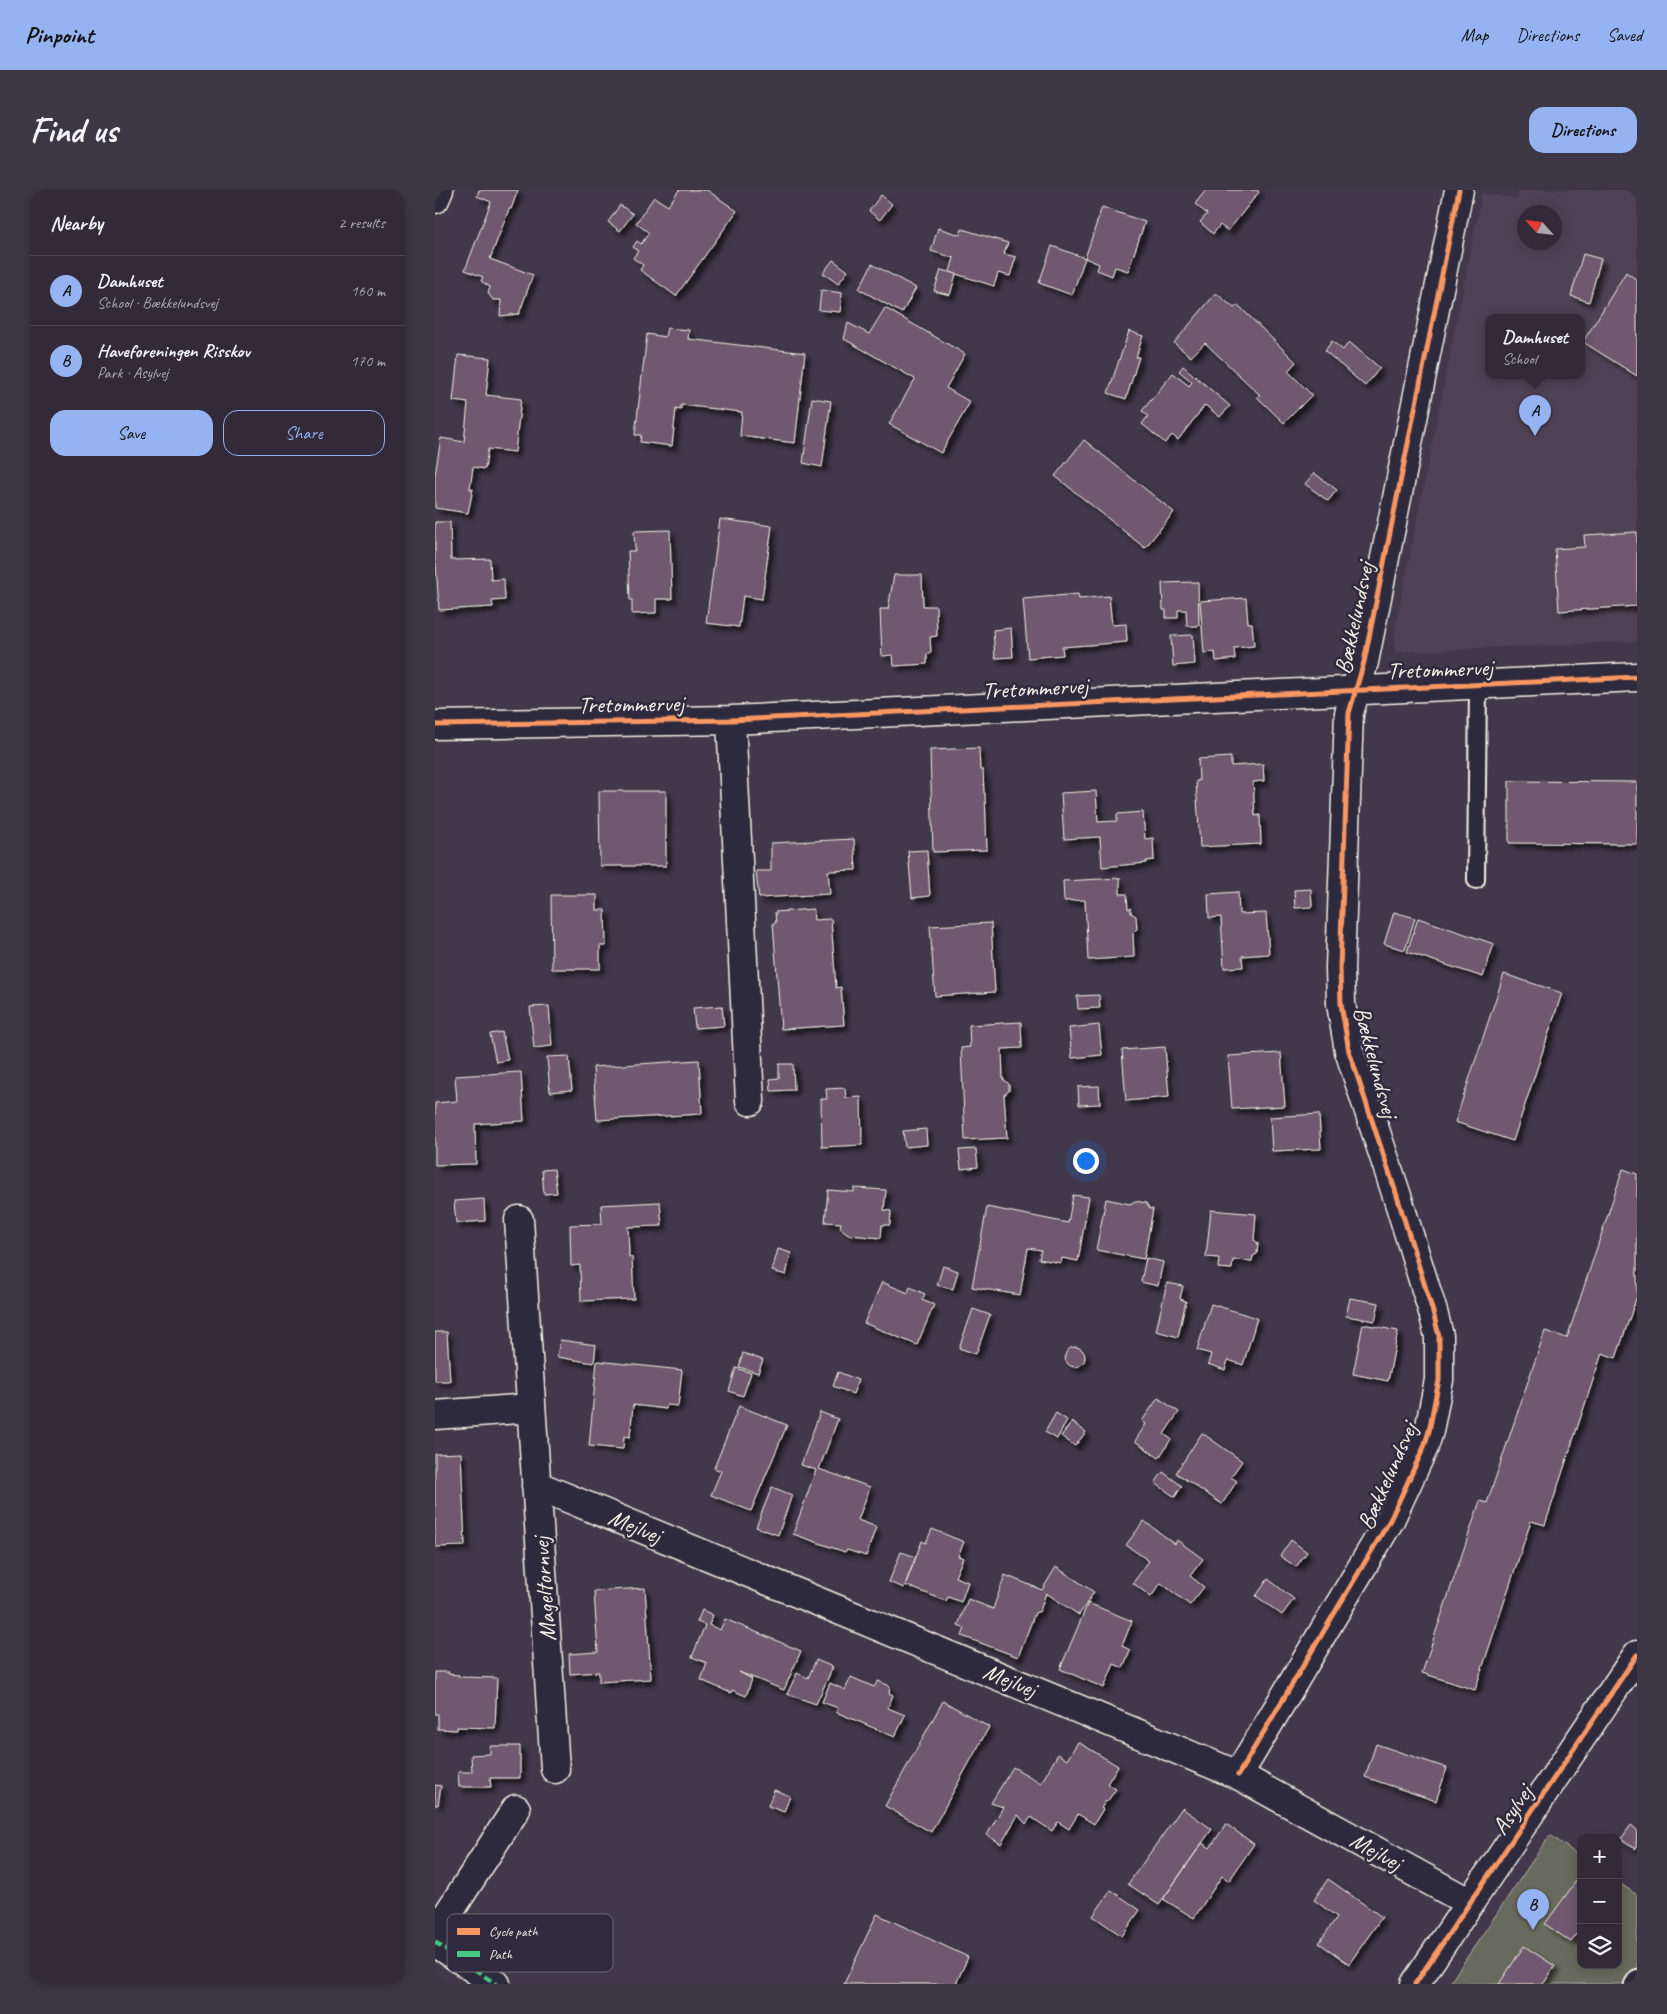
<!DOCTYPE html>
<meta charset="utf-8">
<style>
body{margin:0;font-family:Caveat,sans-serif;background:#3d3644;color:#f1f3f6}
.controls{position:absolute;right:15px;bottom:15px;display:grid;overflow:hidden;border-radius:10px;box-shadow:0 2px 12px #0003}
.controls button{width:45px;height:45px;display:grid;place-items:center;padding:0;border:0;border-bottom:1px solid #4d4653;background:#322a39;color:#f1f3f6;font:25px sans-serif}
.compass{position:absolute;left:1082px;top:15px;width:45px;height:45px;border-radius:50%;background:#322a39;box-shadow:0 2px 12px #0003;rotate:297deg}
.you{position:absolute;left:650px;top:970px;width:18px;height:18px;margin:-12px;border:4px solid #fff;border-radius:50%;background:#1a73e8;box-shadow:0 0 0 8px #1a73e833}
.badge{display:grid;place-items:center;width:32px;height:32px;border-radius:50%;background:#95b2f1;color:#111;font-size:16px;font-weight:700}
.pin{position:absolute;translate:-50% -41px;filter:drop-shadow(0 1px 2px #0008)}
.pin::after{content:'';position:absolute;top:26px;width:18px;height:15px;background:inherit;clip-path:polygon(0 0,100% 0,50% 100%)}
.popup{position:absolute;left:1050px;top:124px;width:100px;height:65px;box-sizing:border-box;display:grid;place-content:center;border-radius:10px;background:#322a39;filter:drop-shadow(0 1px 4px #0005);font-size:16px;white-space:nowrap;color:#a8a7ae}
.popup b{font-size:19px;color:#f1f3f6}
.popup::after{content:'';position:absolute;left:50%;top:100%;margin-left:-10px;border:10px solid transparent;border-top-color:#322a39}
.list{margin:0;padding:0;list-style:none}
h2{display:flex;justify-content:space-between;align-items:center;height:65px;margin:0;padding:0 20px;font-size:21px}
h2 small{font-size:16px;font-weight:400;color:#a8a7ae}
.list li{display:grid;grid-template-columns:32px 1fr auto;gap:15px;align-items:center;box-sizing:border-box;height:70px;padding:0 20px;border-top:1px solid #4d4653}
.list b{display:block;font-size:19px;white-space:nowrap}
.list p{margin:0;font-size:16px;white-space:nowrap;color:#a8a7ae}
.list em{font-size:16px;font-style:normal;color:#a8a7ae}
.actions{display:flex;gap:10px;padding:15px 20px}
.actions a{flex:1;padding:11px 0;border:1px solid #95b2f1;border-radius:15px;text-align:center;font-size:18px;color:#95b2f1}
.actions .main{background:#95b2f1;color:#111}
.icon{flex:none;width:28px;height:28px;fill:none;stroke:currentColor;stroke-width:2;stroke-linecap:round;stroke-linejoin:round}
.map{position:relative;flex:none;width:1202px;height:1794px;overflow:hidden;border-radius:15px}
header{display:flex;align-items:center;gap:30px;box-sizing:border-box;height:70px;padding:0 25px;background:#95b2f1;color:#111}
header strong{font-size:24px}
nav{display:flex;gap:28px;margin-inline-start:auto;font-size:18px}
.intro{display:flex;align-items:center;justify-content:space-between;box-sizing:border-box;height:120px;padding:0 30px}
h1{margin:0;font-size:35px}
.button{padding:12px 22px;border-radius:15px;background:#95b2f1;color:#111;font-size:18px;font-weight:700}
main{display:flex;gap:30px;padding:0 30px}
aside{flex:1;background:#322a39;border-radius:15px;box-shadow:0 2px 12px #0003}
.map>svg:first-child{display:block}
</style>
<header>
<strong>Pinpoint</strong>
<nav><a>Map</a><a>Directions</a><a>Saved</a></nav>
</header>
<div class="intro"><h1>Find us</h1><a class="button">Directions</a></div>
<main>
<aside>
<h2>Nearby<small>2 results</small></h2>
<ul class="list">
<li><span class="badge">A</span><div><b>Damhuset</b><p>School · Bækkelundsvej</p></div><em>160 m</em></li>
<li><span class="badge">B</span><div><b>Haveforeningen Risskov</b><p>Park · Asylvej</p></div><em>170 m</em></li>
</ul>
<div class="actions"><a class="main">Save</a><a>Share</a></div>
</aside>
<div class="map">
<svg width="1202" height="1794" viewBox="0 0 1202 1794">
<defs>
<filter id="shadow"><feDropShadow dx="4.5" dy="4.5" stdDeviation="2.5" flood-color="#0009"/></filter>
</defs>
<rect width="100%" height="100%" fill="#42384c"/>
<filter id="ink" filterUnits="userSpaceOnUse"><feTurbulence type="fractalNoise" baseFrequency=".02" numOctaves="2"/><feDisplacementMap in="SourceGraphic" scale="10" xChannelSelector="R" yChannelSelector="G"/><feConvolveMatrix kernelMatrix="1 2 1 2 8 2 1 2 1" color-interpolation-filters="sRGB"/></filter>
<g filter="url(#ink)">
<path fill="#504256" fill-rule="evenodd" d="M 1084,0 L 1202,0 L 1202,451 L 960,462 L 960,440 L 1047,3 L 1082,9 ZM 1090,22 L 1120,22 L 1120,52 L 1090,52 ZM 1054,127 L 1146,127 L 1146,185 L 1054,185 Z"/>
<path fill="#686b5d" stroke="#aeaea2" d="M 1115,1645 L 1146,1667 L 1146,1775 L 1183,1775 L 1183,1692 L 1202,1705 L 1202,1794 L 1014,1794 Z"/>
<path fill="#6f596f" stroke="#f4f1e8" filter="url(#shadow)" d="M 44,0 L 83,0 L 76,19 L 74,19 L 55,69 L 98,85 L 84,124 L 65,126 L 66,110 L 58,110 L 53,103 L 55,97 L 46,91 L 48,87 L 30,80 L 56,12 L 42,6 Z
M 244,0 L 272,0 L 302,21 L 241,106 L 205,80 L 208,75 L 198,68 L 203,61 L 198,57 L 202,51 L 206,54 L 214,43 L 201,33 L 219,7 L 233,16 Z
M 771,0 L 822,0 L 824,2 L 793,41 L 785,35 L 778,44 L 765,32 L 772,24 L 760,14 Z
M 446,5 L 457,14 L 445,30 L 434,21 Z
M 185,15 L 198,24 L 185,41 L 173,32 Z
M 667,17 L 710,32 L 693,81 L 680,77 L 677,86 L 662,80 L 664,74 L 650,68 L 637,105 L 604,93 L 617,56 L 650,68 Z
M 503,38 L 525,45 L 527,39 L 573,53 L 569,64 L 581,67 L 575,86 L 563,83 L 559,96 L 515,82 L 519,68 L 496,61 Z
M 1148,64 L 1166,69 L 1154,112 L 1136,106 Z
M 398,70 L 413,81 L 403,94 L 388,83 Z
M 437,74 L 481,98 L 467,123 L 424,99 Z
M 506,80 L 521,84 L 515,105 L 499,101 Z
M 1191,82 L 1202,90 L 1202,186 L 1148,152 Z
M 386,100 L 407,103 L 405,122 L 384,120 Z
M 781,103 L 799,118 L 803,115 L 861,172 L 853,181 L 877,205 L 849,233 L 822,207 L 825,205 L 770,153 L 756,167 L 739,153 Z
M 450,118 L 530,164 L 511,198 L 535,212 L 506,263 L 454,234 L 480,189 L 409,149 L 413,133 L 434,144 Z
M 232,138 L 254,140 L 253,149 L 370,163 L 360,253 L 305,246 L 307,222 L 246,215 L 246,220 L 241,219 L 237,256 L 205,252 L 206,245 L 200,245 L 212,144 L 230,147 Z
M 694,141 L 708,146 L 701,167 L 704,167 L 691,209 L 673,203 Z
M 897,151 L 908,160 L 914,152 L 945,178 L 930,196 L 890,161 Z
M 23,165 L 55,168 L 51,205 L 86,209 L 80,262 L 53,259 L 50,279 L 38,277 L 35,299 L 38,299 L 33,323 L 0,318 L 0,285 L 6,248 L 29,252 L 33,213 L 18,211 Z
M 748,176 L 795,216 L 785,227 L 770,215 L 743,250 L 737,245 L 730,253 L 707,234 L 713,226 L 707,221 L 738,183 L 754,196 L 757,192 L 744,181 Z
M 377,208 L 396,211 L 387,277 L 368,273 Z
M 649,250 L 739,322 L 710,358 L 620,286 Z
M 879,283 L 902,300 L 893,311 L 870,294 Z
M 285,329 L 337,336 L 327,409 L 308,406 L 304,437 L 271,433 Z
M 0,332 L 15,332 L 16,370 L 55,369 L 56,390 L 69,389 L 70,410 L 57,411 L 58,417 L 4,420 L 1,373 L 0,373 Z
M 235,340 L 237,409 L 221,409 L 221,423 L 197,424 L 197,410 L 195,410 L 193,361 L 200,361 L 199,341 Z
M 1202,342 L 1202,416 L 1124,421 L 1120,359 L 1150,357 L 1149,345 Z
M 459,385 L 487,385 L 488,416 L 501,416 L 502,446 L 495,447 L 496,463 L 492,464 L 492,474 L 459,476 L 458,465 L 447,466 L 445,419 L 453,419 Z
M 763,392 L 764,436 L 752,436 L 751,420 L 743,420 L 743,428 L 731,428 L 731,420 L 728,420 L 727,393 Z
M 643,404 L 644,409 L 674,406 L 677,435 L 691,434 L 692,452 L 627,457 L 628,465 L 593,468 L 588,409 Z
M 811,408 L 813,433 L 817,433 L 819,456 L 799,458 L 800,469 L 781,471 L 780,462 L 769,463 L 765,411 Z
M 576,438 L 578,467 L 560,468 L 558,440 Z
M 758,445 L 760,474 L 738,476 L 736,446 Z
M 544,558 L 545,580 L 548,580 L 549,603 L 550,603 L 552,660 L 498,662 L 495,560 Z
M 796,567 L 796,576 L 828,574 L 829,591 L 818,592 L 820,626 L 825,625 L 826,654 L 765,657 L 761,591 L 764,591 L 763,569 Z
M 1074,591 L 1202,592 L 1202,654 L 1074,653 Z
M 164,601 L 231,601 L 231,676 L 165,676 Z
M 661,601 L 663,632 L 682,631 L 682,624 L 708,622 L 710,649 L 718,648 L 719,670 L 711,671 L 711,673 L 667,677 L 665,647 L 629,649 L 626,603 Z
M 419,649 L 421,680 L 393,681 L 395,704 L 324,708 L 321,681 L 336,681 L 336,653 Z
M 492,660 L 495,706 L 477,708 L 473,661 Z
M 685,688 L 685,704 L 692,704 L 693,719 L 696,718 L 696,723 L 701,726 L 702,739 L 698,743 L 699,767 L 653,770 L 650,710 L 629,711 L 628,691 Z
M 876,699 L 877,717 L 860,718 L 859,700 Z
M 803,702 L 804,724 L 831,723 L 834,764 L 807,766 L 808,777 L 789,778 L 786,727 L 774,728 L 773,704 Z
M 116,705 L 162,705 L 162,720 L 170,720 L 171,756 L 165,756 L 165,779 L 117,779 Z
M 378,719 L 379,730 L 396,729 L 401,798 L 406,797 L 409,835 L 346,839 L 338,733 L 341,733 L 340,722 Z
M 959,722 L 980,728 L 970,760 L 949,754 Z
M 983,728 L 1059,754 L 1048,787 L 972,762 Z
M 556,733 L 560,802 L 500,806 L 495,736 Z
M 1069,784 L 1127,803 L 1078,951 L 1020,932 Z
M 664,805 L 665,818 L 643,819 L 642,806 Z
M 114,816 L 117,856 L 99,858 L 95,817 Z
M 287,816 L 289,836 L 260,838 L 258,818 Z
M 586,832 L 587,858 L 567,859 L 568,889 L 574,894 L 574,901 L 569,905 L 572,948 L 530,950 L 526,858 L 535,857 L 534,835 Z
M 664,835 L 667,865 L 637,868 L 634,838 Z
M 67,842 L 73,870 L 61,872 L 55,844 Z
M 730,857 L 734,907 L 691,911 L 687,860 Z
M 846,863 L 850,916 L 797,919 L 793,866 Z
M 134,866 L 137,900 L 115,902 L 112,867 Z
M 264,870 L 267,924 L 162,930 L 158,877 Z
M 344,874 L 358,874 L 359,900 L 336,901 L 335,889 L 344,888 Z
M 86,882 L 89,931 L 40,934 L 41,974 L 0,975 L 0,913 L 22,911 L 20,886 Z
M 664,896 L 665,914 L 644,915 L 643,897 Z
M 410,898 L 411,908 L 426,907 L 427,955 L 387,957 L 386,909 L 392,909 L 391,899 Z
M 884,924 L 886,959 L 837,961 L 835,927 Z
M 491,939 L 492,955 L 470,957 L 468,941 Z
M 541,959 L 543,977 L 526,979 L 524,960 Z
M 119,979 L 122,1003 L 109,1004 L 107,980 Z
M 1188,979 L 1202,984 L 1202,1106 L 1181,1168 L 1167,1163 L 1110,1335 L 1096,1331 L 1040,1500 L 987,1483 L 1045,1311 L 1052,1313 L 1110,1141 L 1132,1148 Z
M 419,998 L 451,1000 L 449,1020 L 456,1021 L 455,1035 L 447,1035 L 446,1048 L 415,1045 L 405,1038 L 406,1033 L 390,1032 L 393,1000 L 419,1002 Z
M 638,1005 L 654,1007 L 643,1071 L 627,1068 L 626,1073 L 604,1069 L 606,1060 L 593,1058 L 585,1105 L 537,1097 L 552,1017 L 633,1033 Z
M 49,1009 L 50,1031 L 21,1033 L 19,1011 Z
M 671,1009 L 695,1014 L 700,1011 L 711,1013 L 715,1019 L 718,1019 L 709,1069 L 661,1060 Z
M 225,1012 L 227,1036 L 193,1037 L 194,1067 L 197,1067 L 199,1109 L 146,1111 L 145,1075 L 136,1076 L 135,1035 L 167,1034 L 166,1015 Z
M 776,1020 L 821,1024 L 819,1050 L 823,1053 L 822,1064 L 818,1066 L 817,1071 L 798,1070 L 797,1079 L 783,1078 L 784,1068 L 771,1067 Z
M 343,1059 L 356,1063 L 351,1085 L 337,1081 Z
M 711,1068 L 728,1072 L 723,1096 L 706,1092 Z
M 508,1076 L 523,1081 L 518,1099 L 502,1095 Z
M 447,1092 L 473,1103 L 475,1097 L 490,1104 L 487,1110 L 499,1115 L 482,1155 L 429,1133 Z
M 732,1093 L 748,1096 L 745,1109 L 751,1111 L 743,1147 L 721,1141 Z
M 915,1108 L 944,1113 L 940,1131 L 911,1126 Z
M 776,1114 L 822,1128 L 808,1175 L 793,1170 L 790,1180 L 773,1174 L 776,1164 L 762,1160 Z
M 538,1119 L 555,1125 L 541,1164 L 524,1158 Z
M 928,1134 L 963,1141 L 953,1191 L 918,1184 Z
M 0,1142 L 12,1142 L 15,1191 L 0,1191 Z
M 125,1150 L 161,1155 L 159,1173 L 122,1167 Z
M630 1167a10 10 0 1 1 20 0a10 10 0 1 1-20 0Z
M 308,1163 L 328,1170 L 323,1183 L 304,1177 Z
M 162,1171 L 247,1180 L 243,1216 L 232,1215 L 231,1219 L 198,1215 L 195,1247 L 189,1246 L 188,1259 L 154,1256 Z
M 301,1178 L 316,1183 L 308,1206 L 294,1201 Z
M 403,1182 L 423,1190 L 418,1204 L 398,1196 Z
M 723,1208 L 744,1222 L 729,1244 L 736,1249 L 724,1268 L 700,1251 L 711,1234 L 707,1231 Z
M 304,1216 L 352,1235 L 316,1321 L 276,1305 L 286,1281 L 279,1278 Z
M 385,1222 L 403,1229 L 384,1279 L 435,1297 L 423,1330 L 441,1337 L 431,1366 L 412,1360 L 410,1362 L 358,1344 L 381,1280 L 366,1275 Z
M 621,1223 L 632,1230 L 622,1249 L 610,1242 Z
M 637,1232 L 651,1242 L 640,1256 L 626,1246 Z
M 767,1243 L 807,1271 L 796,1287 L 802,1291 L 787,1314 L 741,1283 Z
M 26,1263 L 30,1356 L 0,1357 L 0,1264 Z
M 728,1282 L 747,1296 L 740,1307 L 720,1293 Z
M 337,1297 L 357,1305 L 343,1345 L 321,1337 Z
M 709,1331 L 740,1354 L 742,1350 L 768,1369 L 755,1386 L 769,1397 L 755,1415 L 726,1393 L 716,1407 L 698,1393 L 714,1371 L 691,1355 Z
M 497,1339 L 529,1352 L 523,1366 L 528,1368 L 520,1387 L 533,1392 L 526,1412 L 513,1407 L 511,1411 L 470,1395 L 487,1351 L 491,1353 Z
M 856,1350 L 872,1362 L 861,1377 L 845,1366 Z
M 466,1362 L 481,1367 L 469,1398 L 454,1392 Z
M 621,1377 L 659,1402 L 644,1425 L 611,1403 L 605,1421 L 600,1423 L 583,1467 L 527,1446 L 530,1438 L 523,1435 L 533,1409 L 558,1419 L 570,1385 L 607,1400 Z
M 833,1389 L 859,1409 L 847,1425 L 821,1406 Z
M 210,1398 L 216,1489 L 164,1492 L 164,1482 L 135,1484 L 134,1464 L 163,1462 L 159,1401 Z
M 653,1413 L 697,1431 L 687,1456 L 695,1460 L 688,1478 L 679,1474 L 669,1498 L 625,1479 Z
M 267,1420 L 278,1425 L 274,1435 L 285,1440 L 290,1429 L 366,1461 L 349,1500 L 304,1482 L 317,1489 L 311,1506 L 297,1500 L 296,1503 L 266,1490 L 272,1473 L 257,1467 L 270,1435 L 262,1432 Z
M 381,1470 L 398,1477 L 381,1514 L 352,1504 L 362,1483 L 373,1488 Z
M 0,1482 L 14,1482 L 13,1484 L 24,1485 L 24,1487 L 62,1488 L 60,1538 L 22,1537 L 22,1540 L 3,1539 L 3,1524 L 0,1524 Z
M 416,1487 L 439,1497 L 443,1491 L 455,1496 L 454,1503 L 458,1505 L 453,1518 L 470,1525 L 460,1547 L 401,1522 L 403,1518 L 387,1512 L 395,1493 L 410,1500 Z
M 508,1511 L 554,1537 L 496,1642 L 450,1616 Z
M 643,1552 L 683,1576 L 672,1594 L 681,1599 L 672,1612 L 671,1611 L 666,1618 L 668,1619 L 659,1634 L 643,1624 L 634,1639 L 623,1632 L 617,1641 L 596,1627 L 591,1634 L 583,1625 L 566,1654 L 552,1645 L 568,1617 L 556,1613 L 578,1577 L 606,1593 L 623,1564 L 632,1570 Z
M 941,1554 L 1012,1578 L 1001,1611 L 930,1587 Z
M 55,1556 L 85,1556 L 85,1588 L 55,1588 L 56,1597 L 24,1597 L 23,1582 L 37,1582 L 36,1565 L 55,1564 Z
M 0,1595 L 6,1596 L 3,1615 L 0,1615 Z
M 339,1600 L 355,1606 L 349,1622 L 333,1616 Z
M 747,1618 L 777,1639 L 724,1715 L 693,1694 Z
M 791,1634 L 819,1654 L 794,1691 L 787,1686 L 759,1728 L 728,1709 L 767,1653 L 775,1658 Z
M 1196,1635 L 1202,1640 L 1201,1659 L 1186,1649 Z
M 893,1689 L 947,1727 L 914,1774 L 884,1753 L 902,1727 L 879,1710 Z
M 1142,1690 L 1146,1693 L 1146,1739 L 1136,1752 L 1110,1734 Z
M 676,1700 L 705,1720 L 687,1746 L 658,1726 Z
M 442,1724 L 533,1767 L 521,1794 L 409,1794 Z
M 1089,1756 L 1120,1776 L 1111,1790 L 1108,1794 L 1064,1794 Z"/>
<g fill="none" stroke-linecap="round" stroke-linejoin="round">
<g stroke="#f4f1e8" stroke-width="20">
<path id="lane" d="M 1041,690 L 1043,495
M 1198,1794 L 1202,1788"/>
</g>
<g stroke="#f4f1e8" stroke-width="31">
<path id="street" d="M 0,9 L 4,0
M 296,530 L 315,911
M 0,535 L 296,530 L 1202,487
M 84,1030 L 120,1579
M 0,1225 L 96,1218
M 101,1295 L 803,1585 L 1035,1713
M 803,1585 L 955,1330 L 989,1257 L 994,1241 L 1004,1190 L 1004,1146 L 998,1122 L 962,1006 L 914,861 L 906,814 L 905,778 L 914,523 L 929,472 L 1024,0
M 0,1744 L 81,1619
M 0,1752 L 61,1794"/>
</g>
<g stroke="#f4f1e8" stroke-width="31">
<path id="secondary" d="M 980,1794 L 1202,1465"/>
</g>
<use href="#lane" stroke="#2f2a3d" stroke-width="16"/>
<use href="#street" stroke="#2f2a3d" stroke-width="28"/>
<use href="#secondary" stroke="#2f2a3d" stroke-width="28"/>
<path stroke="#46c982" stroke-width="4" stroke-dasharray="8 4" stroke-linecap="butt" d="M 0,1752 L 61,1794"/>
<g stroke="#2f2a3d" stroke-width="8">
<path id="cycleway" d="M 0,535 L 296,530 L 1202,487
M 803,1585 L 955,1330 L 989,1257 L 994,1241 L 1004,1190 L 1004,1146 L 998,1122 L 962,1006 L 914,861 L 906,814 L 905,778 L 914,523 L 929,472 L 1024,0
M 980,1794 L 1202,1465"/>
</g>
<use href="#cycleway" stroke="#f99763" stroke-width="5"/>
</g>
</g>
<g text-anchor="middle" stroke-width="5" stroke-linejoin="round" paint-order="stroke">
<g font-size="24" fill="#f4f1e8" stroke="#2f2a3d">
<text transform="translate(919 428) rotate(-78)" y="8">Bækkelundsvej</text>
<text transform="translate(1005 479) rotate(-2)" y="8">Tretommervej</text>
<text transform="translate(600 498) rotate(-3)" y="8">Tretommervej</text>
<text transform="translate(196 514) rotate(-1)" y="8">Tretommervej</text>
<text transform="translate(941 872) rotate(75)" y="8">Bækkelundsvej</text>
<text transform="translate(952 1286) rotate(-66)" y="8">Bækkelundsvej</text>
<text transform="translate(200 1336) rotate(22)" y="8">Mejlvej</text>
<text transform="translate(109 1399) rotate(-94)" y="8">Mageltornvej</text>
<text transform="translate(575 1490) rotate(22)" y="8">Mejlvej</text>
<text transform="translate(1077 1620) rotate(-56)" y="8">Asylvej</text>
<text transform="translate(941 1661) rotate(29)" y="8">Mejlvej</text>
</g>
</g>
<rect x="12" y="1724" width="166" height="58" rx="8" fill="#2f2a3d" stroke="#6a6670" stroke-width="1"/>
<rect x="22" y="1738" width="23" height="7" fill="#f99763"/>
<rect x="22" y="1761" width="23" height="6" fill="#46c982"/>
<g font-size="14" fill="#f4f1e8">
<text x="54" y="1746">Cycle path</text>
<text x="54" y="1769">Path</text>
</g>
</svg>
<div class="controls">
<button>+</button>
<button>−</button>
<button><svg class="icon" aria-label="layers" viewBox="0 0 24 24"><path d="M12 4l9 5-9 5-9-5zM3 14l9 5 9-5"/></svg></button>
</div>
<svg class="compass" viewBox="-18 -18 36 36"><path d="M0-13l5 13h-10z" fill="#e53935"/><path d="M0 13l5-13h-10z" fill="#a8a7ae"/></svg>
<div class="you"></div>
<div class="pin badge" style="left:1100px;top:246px">A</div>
<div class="popup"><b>Damhuset</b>School</div>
<div class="pin badge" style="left:1098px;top:1740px">B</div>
</div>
</main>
